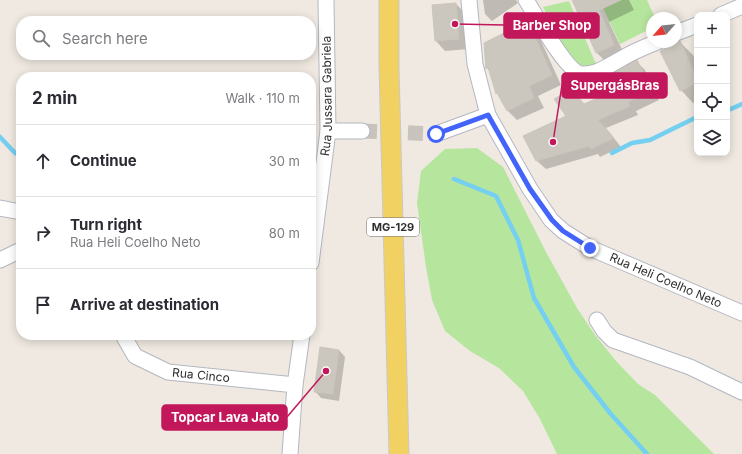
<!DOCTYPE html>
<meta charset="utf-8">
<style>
body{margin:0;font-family:Inter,sans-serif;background:#f2f2f3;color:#2b2b33}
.controls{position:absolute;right:12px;top:12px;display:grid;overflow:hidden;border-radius:8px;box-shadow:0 2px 10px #0003}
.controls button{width:36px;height:36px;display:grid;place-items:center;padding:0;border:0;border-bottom:1px solid #e1e1e2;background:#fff;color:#2b2b33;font:20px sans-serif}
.compass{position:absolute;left:646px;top:12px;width:36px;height:36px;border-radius:50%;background:#fff;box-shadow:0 2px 10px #0003;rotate:243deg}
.stop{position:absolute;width:12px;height:12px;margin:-9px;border:3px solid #4264fb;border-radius:50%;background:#fff}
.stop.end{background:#4264fb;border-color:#fff;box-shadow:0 1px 4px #0008}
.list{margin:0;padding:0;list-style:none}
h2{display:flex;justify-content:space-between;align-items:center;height:52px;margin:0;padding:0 16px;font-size:17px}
h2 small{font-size:13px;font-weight:400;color:#7c7c81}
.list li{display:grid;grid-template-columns:26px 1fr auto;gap:12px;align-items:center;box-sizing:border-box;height:72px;padding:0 16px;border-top:1px solid #e1e1e2}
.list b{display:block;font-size:15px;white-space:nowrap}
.list p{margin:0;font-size:13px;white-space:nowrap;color:#7c7c81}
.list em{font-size:13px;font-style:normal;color:#7c7c81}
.icon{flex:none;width:22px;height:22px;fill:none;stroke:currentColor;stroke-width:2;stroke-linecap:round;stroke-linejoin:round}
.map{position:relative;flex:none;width:742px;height:454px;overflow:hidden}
.search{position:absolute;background:#fff;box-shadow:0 2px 10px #0003;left:16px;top:16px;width:300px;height:44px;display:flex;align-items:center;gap:10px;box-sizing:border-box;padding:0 14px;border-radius:16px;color:#7c7c81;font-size:15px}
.panel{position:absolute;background:#fff;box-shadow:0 2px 10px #0003;left:16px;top:72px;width:300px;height:268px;border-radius:16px}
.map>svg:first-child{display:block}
</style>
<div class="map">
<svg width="742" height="454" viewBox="0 0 742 454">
<rect width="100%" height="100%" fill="#efe9e1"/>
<path fill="#b6e59e" d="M 621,0 L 647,0 L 655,18 L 652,18 L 652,28 L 620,44 L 603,8 Z
M 569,1 L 596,64 L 582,68 L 570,61 L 543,7 Z
M 477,148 L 503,167 L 546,252 L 577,308 L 595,335 L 616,361 L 638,384 L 655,395 L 714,454 L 557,454 L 540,419 L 523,391 L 499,368 L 470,351 L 445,331 L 432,300 L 426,267 L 417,203 L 421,171 L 445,149 Z"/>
<path fill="#0003" d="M 483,0 L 516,0 L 518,3 L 492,21 L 485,14 Z
M 573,0 L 629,0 L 634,10 L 609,22 L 625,56 L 608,64 L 597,53 Z
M 456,4 L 466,14 L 469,49 L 445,51 L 436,41 Z
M 528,22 L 537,32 L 561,85 L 538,96 L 544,108 L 517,120 L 508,111 L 491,73 L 487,68 Z
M 680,42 L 693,55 L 697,64 L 697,101 L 693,103 L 681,90 Z
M 637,62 L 645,70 L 659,100 L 636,111 L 638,115 L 606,128 L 621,147 L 600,157 L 598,154 L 546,169 L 537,161 L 525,136 L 568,116 L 572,91 L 585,105 L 606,95 Z
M 339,350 L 345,357 L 339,401 L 321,398 L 315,391 Z"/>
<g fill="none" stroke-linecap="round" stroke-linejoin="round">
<path stroke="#75cff0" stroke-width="4.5" d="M 727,109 L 731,109 L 742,104
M 0,137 L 15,153 L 21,155
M 612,153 L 632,143 L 650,140 L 697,117
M 454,179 L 496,196 L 518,240 L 534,298 L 574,367 L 610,413 L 647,454"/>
</g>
<path fill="#cbc7bf" stroke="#cbc5ba" d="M 572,0 L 621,0 L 599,10 L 614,45 L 596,53 Z
M 456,3 L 459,39 L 435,41 L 432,5 Z
M 528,21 L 552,75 L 529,86 L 534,98 L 507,111 L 497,93 L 496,94 L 488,67 L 486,69 L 484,43 Z
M 680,41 L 697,79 L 697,83 L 680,91 L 660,51 Z
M 637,60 L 652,91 L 628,102 L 630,106 L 598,120 L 614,138 L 591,149 L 589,146 L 536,161 L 523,136 L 566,116 L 554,99 L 572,90 L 584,104 L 605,95 L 599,80 Z
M 320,347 L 339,350 L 333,394 L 314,392 Z"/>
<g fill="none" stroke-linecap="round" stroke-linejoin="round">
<path stroke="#c8c4bd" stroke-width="15" stroke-dasharray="15 8" stroke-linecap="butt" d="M 362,131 L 436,134"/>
<g stroke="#b4b7c1" stroke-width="17">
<g id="minor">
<path id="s1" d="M 469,0 L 475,64 L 488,115 L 530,189 L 551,220 L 563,231 L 590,248 L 742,313"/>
<path d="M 526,0 C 535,14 567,73 582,74 C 597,75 609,65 621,59 C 632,52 645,47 657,42"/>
<path d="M 721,15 L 742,6"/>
<path d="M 676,33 L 697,25"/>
<path d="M 328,131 L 362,131"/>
<path d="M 436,134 L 488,115"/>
<path d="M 0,208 L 21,212"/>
<path d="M 0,260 L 21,250"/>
<path id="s2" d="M 311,263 L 328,131 L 326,0"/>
<path d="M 597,320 L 604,331 L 613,340 L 690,367 L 742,392"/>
<path id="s3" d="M 123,335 L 135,356 L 168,372 L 295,385"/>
<path d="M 290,454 L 295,385 L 302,335"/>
</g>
</g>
<g stroke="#c9c9c9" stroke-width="21">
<path id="major" d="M 389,0 L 389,67 L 399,454"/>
</g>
<use href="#minor" stroke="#fff" stroke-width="15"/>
<use href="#major" stroke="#f2d163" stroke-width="19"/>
</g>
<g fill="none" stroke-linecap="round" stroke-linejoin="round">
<path stroke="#4264fb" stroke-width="5" d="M 436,134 L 488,115 L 530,189 L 552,220 L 563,231 L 590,248"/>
</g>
<g text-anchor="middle" stroke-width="4" stroke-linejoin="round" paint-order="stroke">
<rect fill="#fff" stroke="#6d6d6d" stroke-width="1" x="367" y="218" width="52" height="18" rx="3"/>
<g font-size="11" font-weight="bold" fill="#2e2e2e">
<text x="393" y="231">MG-129</text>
</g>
<g font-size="12" fill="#2e2e2e" stroke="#fff">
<text dy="4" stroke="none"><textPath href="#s2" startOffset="168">Rua Jussara Gabriela</textPath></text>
<text dy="4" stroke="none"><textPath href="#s1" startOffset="370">Rua Heli Coelho Neto</textPath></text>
<text dy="4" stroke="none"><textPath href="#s3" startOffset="94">Rua Cinco</textPath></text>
</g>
</g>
<path fill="none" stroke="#c2185b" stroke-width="1.5" d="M455 24L504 25M553 142L562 85M326 371L287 417"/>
<g fill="#c2185b" stroke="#fff" stroke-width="1.5">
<circle cx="455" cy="24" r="4"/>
<circle cx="553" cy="142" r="4"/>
<circle cx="326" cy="371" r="4"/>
</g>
<g fill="#c2185b" stroke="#c2185b" stroke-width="1.5">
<rect x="504" y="13" width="95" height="25" rx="4"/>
<rect x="562" y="73" width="105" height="25" rx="4"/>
<rect x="162" y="405" width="125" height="25" rx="4"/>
</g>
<g font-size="13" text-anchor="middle" font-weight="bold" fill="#fff">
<text x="552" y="30">Barber Shop</text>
<text x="615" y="90">SupergásBras</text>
<text x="225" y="422">Topcar Lava Jato</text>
</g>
</svg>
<div class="controls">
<button>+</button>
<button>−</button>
<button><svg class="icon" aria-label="locate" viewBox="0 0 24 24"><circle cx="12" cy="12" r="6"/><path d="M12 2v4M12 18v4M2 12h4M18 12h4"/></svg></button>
<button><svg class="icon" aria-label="layers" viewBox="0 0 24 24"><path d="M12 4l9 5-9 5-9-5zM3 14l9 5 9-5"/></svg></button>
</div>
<svg class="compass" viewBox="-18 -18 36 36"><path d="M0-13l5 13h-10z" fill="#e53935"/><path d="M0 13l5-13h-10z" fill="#7c7c81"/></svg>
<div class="stop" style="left:436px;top:134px"></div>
<div class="stop end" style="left:590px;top:248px"></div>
<div class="search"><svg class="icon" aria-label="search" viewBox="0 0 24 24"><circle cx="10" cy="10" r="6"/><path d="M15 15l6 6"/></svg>Search here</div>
<section class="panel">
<h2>2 min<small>Walk · 110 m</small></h2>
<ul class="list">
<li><svg class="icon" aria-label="ahead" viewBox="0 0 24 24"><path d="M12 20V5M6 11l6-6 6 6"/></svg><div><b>Continue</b></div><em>30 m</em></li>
<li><svg class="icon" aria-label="right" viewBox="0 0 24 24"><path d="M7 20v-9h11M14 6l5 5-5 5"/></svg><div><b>Turn right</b><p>Rua Heli Coelho Neto</p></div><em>80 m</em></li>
<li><svg class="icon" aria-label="arrive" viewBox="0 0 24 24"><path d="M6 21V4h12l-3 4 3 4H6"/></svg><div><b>Arrive at destination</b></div></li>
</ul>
</section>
</div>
